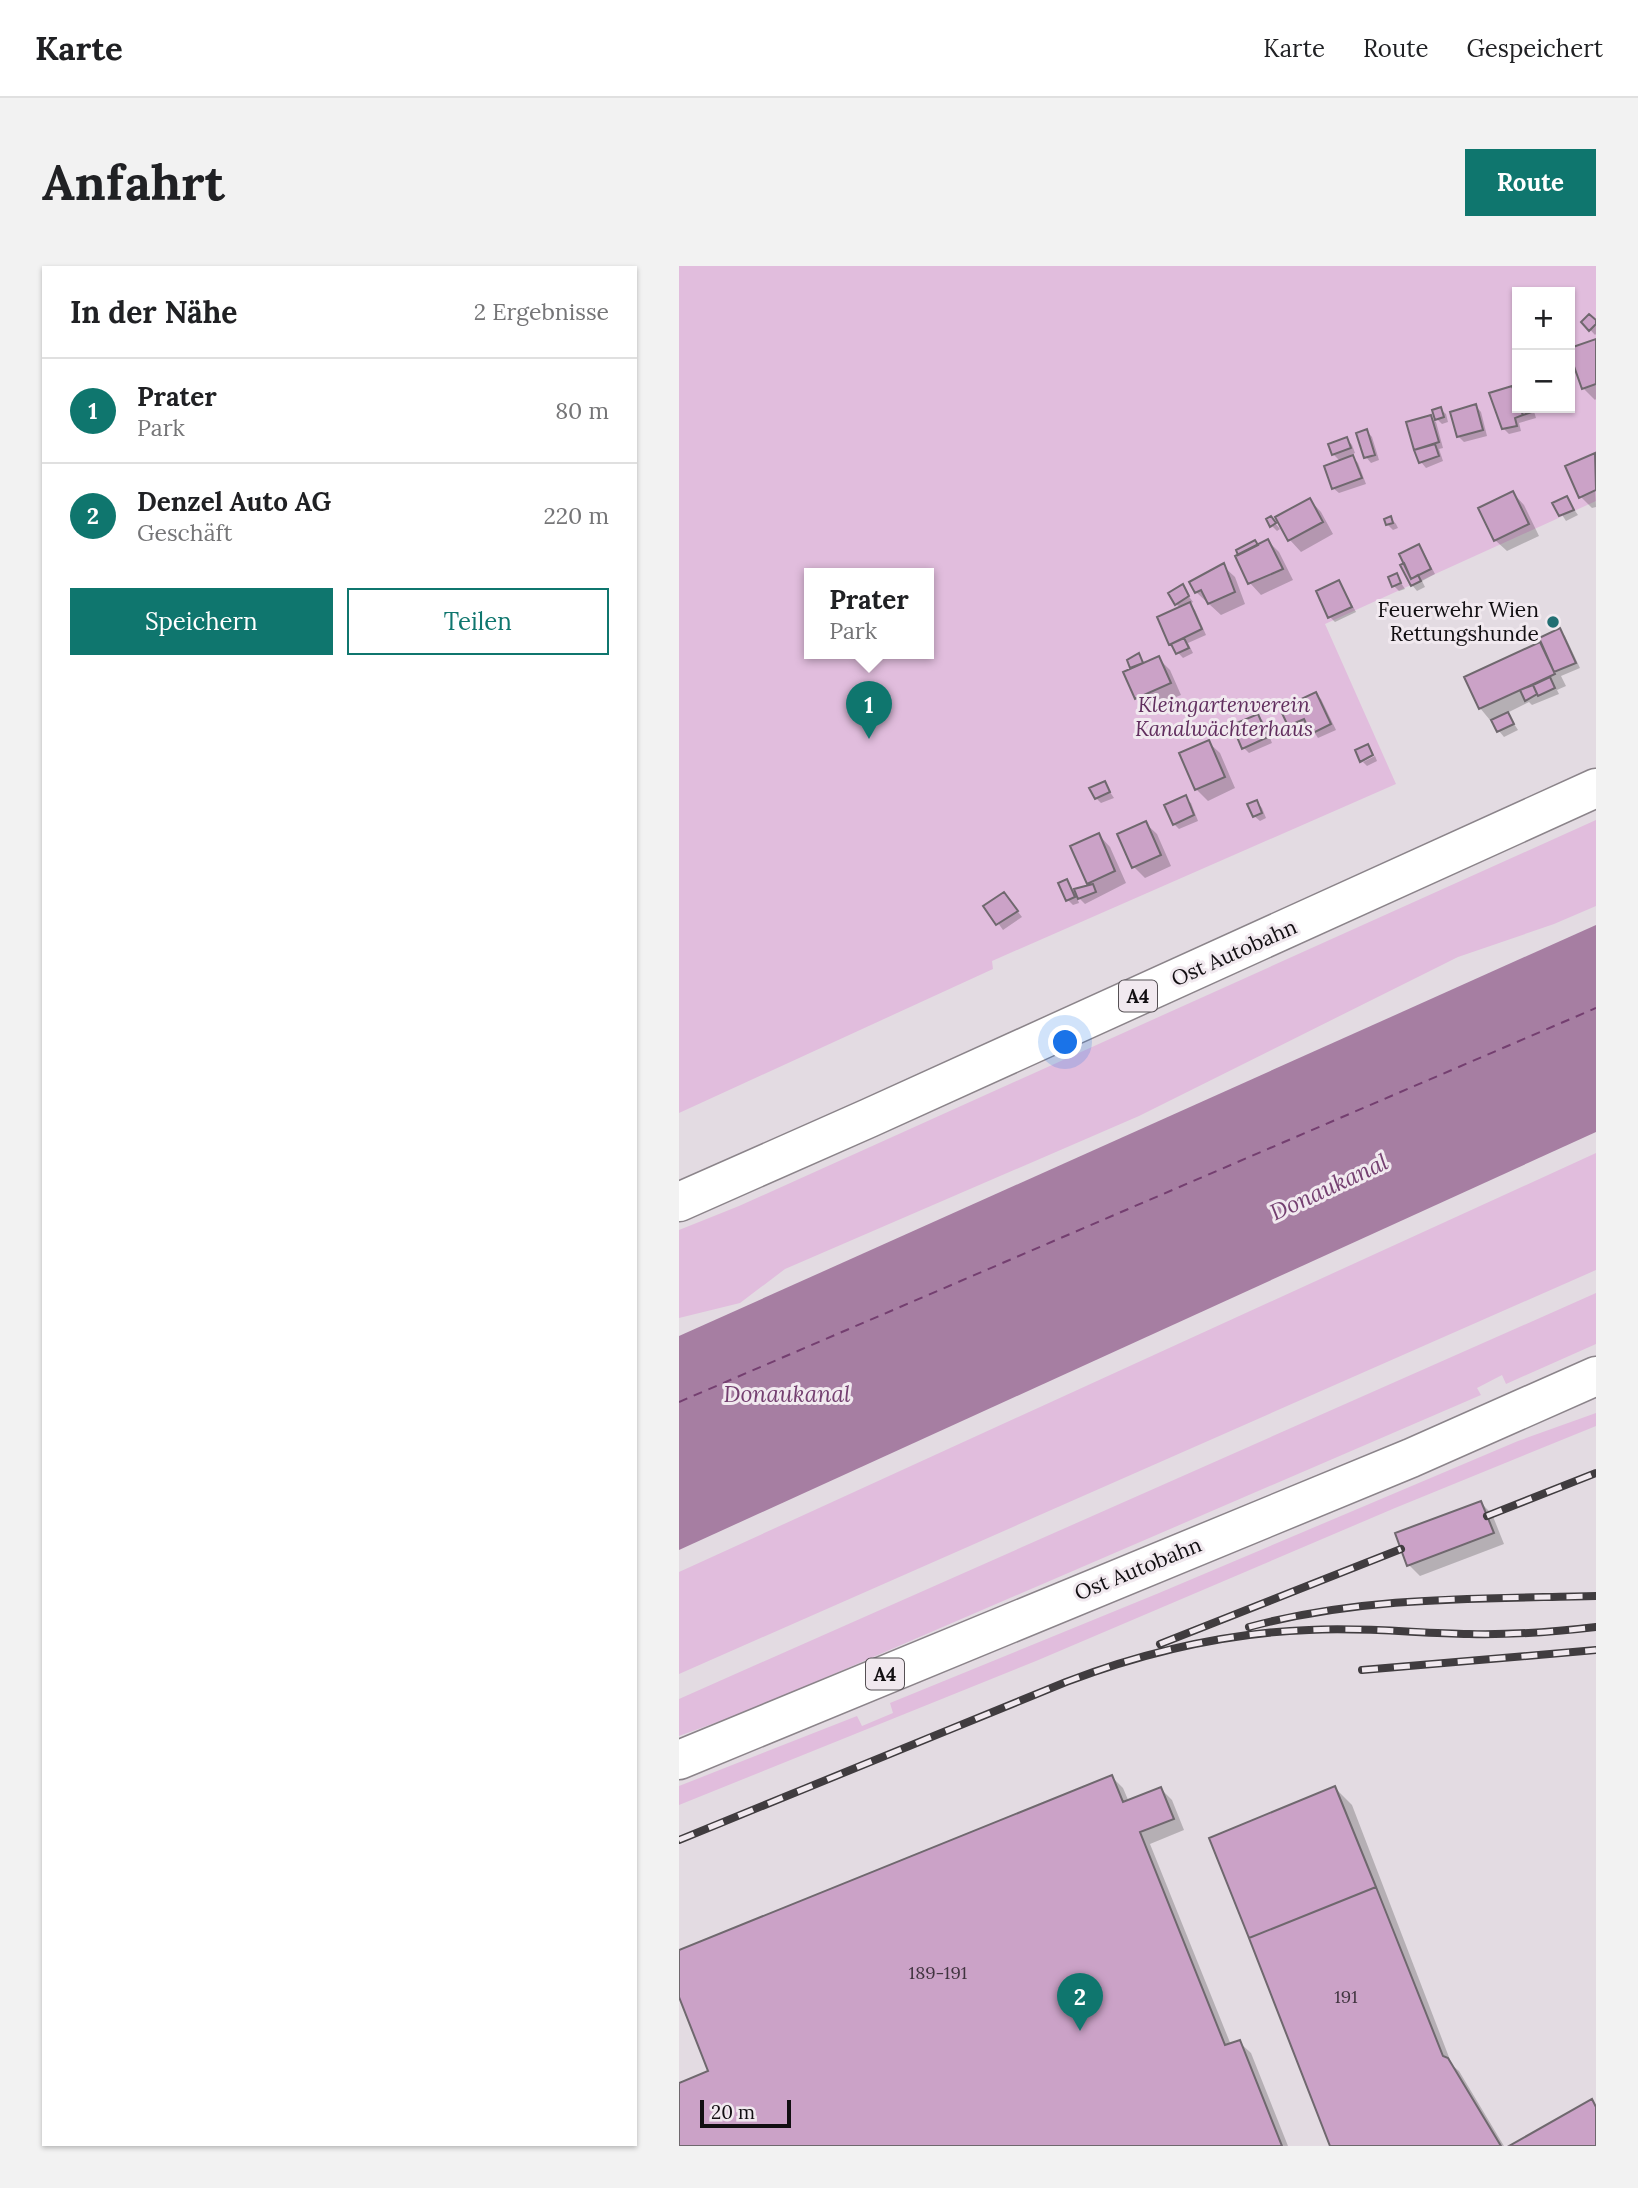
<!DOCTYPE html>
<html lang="de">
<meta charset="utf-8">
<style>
body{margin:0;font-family:Lora,serif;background:#f2f2f2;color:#202124}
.controls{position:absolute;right:21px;top:21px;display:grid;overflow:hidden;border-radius:0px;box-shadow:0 2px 5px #0004}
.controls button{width:63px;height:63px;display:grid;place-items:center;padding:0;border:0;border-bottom:2px solid #e0e0e0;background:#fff;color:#202124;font:35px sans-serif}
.scale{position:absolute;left:21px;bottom:18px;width:91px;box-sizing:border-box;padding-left:7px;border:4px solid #120f12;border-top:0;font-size:19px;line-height:24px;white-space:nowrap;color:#120f12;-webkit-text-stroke:5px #f1e9ef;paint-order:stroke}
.you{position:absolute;left:387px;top:777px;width:24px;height:24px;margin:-18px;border:5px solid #fff;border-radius:50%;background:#1a73e8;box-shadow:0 0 0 10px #1a73e833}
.badge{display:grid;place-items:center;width:46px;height:46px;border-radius:50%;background:#0f766e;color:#fff;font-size:23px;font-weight:700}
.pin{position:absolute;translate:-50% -58px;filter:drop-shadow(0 2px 4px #0008)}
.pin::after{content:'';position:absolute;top:37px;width:24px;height:21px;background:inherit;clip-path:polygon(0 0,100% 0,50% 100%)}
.popup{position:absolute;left:125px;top:302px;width:130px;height:91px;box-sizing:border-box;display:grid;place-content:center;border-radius:0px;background:#fff;filter:drop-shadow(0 2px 5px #0005);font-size:23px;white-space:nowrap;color:#757577}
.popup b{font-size:26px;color:#202124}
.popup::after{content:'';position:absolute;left:50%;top:100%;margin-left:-14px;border:14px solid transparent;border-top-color:#fff}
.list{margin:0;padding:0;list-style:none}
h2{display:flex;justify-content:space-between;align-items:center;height:91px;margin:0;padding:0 28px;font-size:30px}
h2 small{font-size:23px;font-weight:400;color:#757577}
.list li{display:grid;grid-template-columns:46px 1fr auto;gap:21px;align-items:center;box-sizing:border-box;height:105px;padding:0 28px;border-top:2px solid #e0e0e0}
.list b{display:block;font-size:26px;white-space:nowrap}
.list p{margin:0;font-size:23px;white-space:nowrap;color:#757577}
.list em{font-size:23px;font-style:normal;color:#757577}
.actions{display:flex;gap:14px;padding:21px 28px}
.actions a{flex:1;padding:16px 0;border:2px solid #0f766e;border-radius:0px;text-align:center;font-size:24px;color:#0f766e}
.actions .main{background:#0f766e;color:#fff}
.map{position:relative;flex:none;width:917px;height:1880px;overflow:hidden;border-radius:0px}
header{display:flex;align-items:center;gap:42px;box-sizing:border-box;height:98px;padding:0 35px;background:#fff;border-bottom:2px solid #e0e0e0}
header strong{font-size:33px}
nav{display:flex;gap:38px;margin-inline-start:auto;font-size:24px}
.intro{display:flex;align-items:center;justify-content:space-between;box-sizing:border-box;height:168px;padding:0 42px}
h1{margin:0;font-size:49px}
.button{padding:18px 32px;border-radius:0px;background:#0f766e;color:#fff;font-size:24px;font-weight:700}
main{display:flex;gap:42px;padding:0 42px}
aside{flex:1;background:#fff;border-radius:0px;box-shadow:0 2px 5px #0004}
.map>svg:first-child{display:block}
</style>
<header>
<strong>Karte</strong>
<nav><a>Karte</a><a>Route</a><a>Gespeichert</a></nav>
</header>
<div class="intro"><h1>Anfahrt</h1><a class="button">Route</a></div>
<main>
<aside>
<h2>In der Nähe<small>2 Ergebnisse</small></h2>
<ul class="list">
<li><span class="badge">1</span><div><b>Prater</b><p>Park</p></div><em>80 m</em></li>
<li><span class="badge">2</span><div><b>Denzel Auto AG</b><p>Geschäft</p></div><em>220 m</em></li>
</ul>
<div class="actions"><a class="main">Speichern</a><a>Teilen</a></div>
</aside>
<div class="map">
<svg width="917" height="1880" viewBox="0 0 917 1880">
<rect width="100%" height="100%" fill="#e3dbe2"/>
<path fill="#e1bddd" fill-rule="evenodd" d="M 0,0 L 917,0 L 917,235 L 646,358 L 717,518 L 313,695 L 314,703 L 0,847 ZM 838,26 L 891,26 L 891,142 L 838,142 ZM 130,307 L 249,307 L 249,387 L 130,387 Z
M 917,554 L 917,640 L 875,658 L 779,691 L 460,850 L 106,1003 L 61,1037 L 0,1052 L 0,964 L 60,940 Z
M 917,887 L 917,1004 L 0,1408 L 0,1306 Z
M 917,1027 L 917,1078 L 827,1118 L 823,1109 L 798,1122 L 802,1129 L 69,1445 L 0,1470 L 0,1433 Z
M 917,1147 L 917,1160 L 716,1242 L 357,1395 L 0,1539 L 0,1520 L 178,1450 L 183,1460 L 214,1447 L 211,1437 L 480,1327 L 839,1175 Z"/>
<path fill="#a67ea2" d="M 917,659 L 917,866 L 0,1284 L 0,1070 Z"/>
<path fill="#0003" d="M 904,56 L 917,57 L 917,68 L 916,69 Z
M 917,75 L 917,133 L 916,134 L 904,122 L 891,84 Z
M 833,122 L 838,127 L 838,142 L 854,142 L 857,152 L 840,157 L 842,165 L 830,168 L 824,162 Z
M 797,140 L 802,146 L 808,170 L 785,176 L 780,171 L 774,147 Z
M 761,143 L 767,148 L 769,156 L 763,158 L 758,153 Z
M 751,151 L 757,156 L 764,182 L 760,183 L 764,195 L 747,202 L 742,196 L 729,157 Z
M 688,165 L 693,171 L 700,194 L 692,197 L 687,191 Z
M 668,173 L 673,179 L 676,187 L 672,189 L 679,197 L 687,218 L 660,227 L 654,222 L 662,196 L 654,188 Z
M 915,189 L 917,241 L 913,242 L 902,231 Z
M 834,227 L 845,239 L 860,270 L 828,285 L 816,274 Z
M 887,232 L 899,249 L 887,255 L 876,238 Z
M 631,234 L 642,246 L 654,268 L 622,286 L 611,274 L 598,252 Z
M 592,252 L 601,263 L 598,265 L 593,260 Z
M 712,252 L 717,258 L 719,262 L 714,264 L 708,258 Z
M 589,275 L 600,286 L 614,314 L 582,329 L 571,317 L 580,280 Z
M 739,280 L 744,285 L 756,308 L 743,315 L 746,321 L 738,325 L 733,319 Z
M 544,300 L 556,311 L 566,338 L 542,349 L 517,326 Z
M 717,309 L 726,323 L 720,325 L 715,320 Z
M 659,316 L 664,322 L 677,346 L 656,356 L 651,351 Z
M 503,321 L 514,336 L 510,338 L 516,344 L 527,369 L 509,377 L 514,387 L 504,392 L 491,378 L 502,342 L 497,338 Z
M 881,365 L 886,370 L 901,402 L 882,410 L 887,420 L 878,424 L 880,428 L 853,439 L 850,436 L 828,447 L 839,464 L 825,471 L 801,442 L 861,378 L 867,384 Z
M 460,389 L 466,398 L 479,392 L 491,404 L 502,429 L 469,443 L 457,432 L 454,403 L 450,395 Z
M 637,428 L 642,433 L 657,464 L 639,472 L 630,458 L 616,464 L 611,459 Z
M 579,450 L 584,455 L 593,477 L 570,487 L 565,482 Z
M 529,476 L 541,487 L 556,522 L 529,535 L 517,523 Z
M 696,490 L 698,495 L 688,500 L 684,496 Z
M 425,517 L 435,532 L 422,537 L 417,532 Z
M 506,532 L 512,537 L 519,555 L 500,563 L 495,558 Z
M 578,536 L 583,542 L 587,552 L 581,555 L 575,550 Z
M 466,557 L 478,568 L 492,600 L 466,612 L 455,601 Z
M 420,569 L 431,581 L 447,617 L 406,638 L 397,629 L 400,637 L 394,639 L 389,634 L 387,615 L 395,625 L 412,620 L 409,617 Z
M 325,628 L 343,651 L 324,664 L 307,640 Z
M 802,1237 L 813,1248 L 825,1278 L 741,1310 L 730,1299 Z
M 433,1511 L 444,1522 L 450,1536 L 482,1523 L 493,1534 L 505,1564 L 471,1578 L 552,1779 L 560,1776 L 572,1787 L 609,1880 L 0,1880 L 0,1818 L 31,1806 L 0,1726 L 0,1686 Z
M 656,1522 L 673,1539 L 773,1799 L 780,1805 L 825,1880 L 653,1880 Z"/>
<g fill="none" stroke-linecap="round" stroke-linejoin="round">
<path stroke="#743f70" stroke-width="2" stroke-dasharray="9 7" stroke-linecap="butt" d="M 0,1136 L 917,742"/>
</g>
<path fill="#cba2c7" stroke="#6f686e" stroke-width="2" d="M 910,48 L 917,54 L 917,58 L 910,65 L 902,56 Z
M 917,73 L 917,118 L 903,123 L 891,89 L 891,82 Z
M 833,120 L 838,134 L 838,142 L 841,142 L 844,149 L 836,152 L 838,160 L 823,163 L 810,127 Z
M 797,138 L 804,164 L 778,171 L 771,146 Z
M 762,141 L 765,151 L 756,154 L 753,144 Z
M 841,142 L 851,142 L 853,146 L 844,149 Z
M 752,149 L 760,176 L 735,184 L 727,156 Z
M 688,163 L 696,189 L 685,192 L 677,167 Z
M 668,171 L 672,182 L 653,189 L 649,178 Z
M 756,178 L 760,190 L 740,197 L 735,184 Z
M 916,187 L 917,224 L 900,232 L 886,200 Z
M 674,189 L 683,212 L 653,223 L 645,200 Z
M 834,225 L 850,258 L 815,275 L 799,242 Z
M 888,230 L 895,244 L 880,250 L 873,237 Z
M 631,232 L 644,256 L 609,275 L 596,251 Z
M 592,250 L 597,257 L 591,261 L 587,253 Z
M 712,250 L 714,257 L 707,259 L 705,253 Z
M 589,273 L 604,303 L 569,318 L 556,290 Z
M 576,274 L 579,279 L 559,289 L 557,284 Z
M 740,278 L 752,303 L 732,313 L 720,288 Z
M 545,297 L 556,326 L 529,338 L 522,324 L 516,327 L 510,316 Z
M 725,297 L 732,313 L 739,309 L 742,315 L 732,320 L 721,299 Z
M 718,307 L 722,317 L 713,321 L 709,311 Z
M 660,314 L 673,341 L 649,352 L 637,325 Z
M 504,318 L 510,330 L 496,339 L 489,327 Z
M 511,336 L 523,363 L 490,379 L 478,351 Z
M 881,362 L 897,397 L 875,406 L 860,372 Z
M 505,372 L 510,382 L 497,388 L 492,378 Z
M 861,376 L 876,408 L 800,443 L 785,411 Z
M 460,387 L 464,397 L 451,402 L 448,394 Z
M 480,390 L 492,417 L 456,433 L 444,406 Z
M 871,411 L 876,422 L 859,430 L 854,419 Z
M 854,419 L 858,428 L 846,435 L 841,424 Z
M 637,426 L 652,458 L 632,468 L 625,453 L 609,460 L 601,443 Z
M 829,446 L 835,458 L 818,466 L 812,454 Z
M 579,448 L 589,471 L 563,483 L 553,459 Z
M 530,474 L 546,511 L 516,524 L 500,487 Z
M 689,478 L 694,489 L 681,496 L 676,484 Z
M 426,515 L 431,526 L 416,533 L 410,522 Z
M 507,529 L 515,549 L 494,559 L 485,539 Z
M 578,534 L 583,547 L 574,551 L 568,538 Z
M 467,555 L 482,589 L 453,602 L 438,568 Z
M 420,567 L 436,605 L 408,618 L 391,580 Z
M 388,613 L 396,631 L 387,635 L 379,617 Z
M 414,618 L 417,626 L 399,633 L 395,623 Z
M 325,626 L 339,645 L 317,659 L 304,640 Z
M 802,1235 L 815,1267 L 728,1300 L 716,1267 Z
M 433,1509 L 444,1536 L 482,1521 L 495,1553 L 461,1566 L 546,1779 L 561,1774 L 603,1880 L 0,1880 L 0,1817 L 29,1805 L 0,1731 L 0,1684 Z
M 656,1520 L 697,1621 L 570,1672 L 530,1572 Z
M 697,1621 L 764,1790 L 769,1792 L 822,1880 L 651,1880 L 570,1672 Z
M 913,1833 L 917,1841 L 917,1880 L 830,1880 Z"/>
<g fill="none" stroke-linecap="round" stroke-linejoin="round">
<g stroke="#8b848a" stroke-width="41">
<path id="highway" d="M 0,936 L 190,852 L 917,522
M 0,1494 L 732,1192 L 917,1110"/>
</g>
<use href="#highway" stroke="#fff" stroke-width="38"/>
<g stroke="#403c3f" stroke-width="8">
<path id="rail" d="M 808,1250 L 917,1207
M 570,1361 C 685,1330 798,1333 917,1330
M 481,1378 L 722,1283
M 683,1404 L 917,1384
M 0,1574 L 387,1416 C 466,1386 546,1367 630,1364 C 684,1361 736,1367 790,1368 C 832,1369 875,1366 917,1361"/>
</g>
<use href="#rail" stroke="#f1e9ef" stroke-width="5" stroke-dasharray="16" stroke-linecap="butt"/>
</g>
<circle fill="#226e72" stroke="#f1e9ef" stroke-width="2.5" cx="874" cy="356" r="7"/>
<g text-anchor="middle" stroke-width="6" stroke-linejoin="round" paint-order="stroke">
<g font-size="18" fill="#40343f">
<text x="259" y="1713">189-191</text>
<text x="667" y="1737">191</text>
</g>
<g fill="#f1e9ef" stroke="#555054" stroke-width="2">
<rect x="440" y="714.5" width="38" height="31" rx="5"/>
<rect x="187" y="1392.5" width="38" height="31" rx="5"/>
</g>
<g font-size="19" font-weight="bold" fill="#120f12">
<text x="459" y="737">A4</text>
<text x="206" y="1415">A4</text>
</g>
<g font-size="21" fill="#120f12" stroke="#f1e9ef" text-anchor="end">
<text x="860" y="351">Feuerwehr Wien<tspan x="860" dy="24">Rettungshunde</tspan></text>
</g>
<g font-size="21" font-style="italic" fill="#612e5e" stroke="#f1e9ef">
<text x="545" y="446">Kleingartenverein<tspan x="545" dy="24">Kanalwächterhaus</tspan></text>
</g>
<g font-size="21" fill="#120f12" stroke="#f1e9ef">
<text transform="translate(555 687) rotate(-24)" y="7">Ost Autobahn</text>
<text transform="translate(459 1303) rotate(-22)" y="7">Ost Autobahn</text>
</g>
<g font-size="23" font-style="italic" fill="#743f70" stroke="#f1e9ef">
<text transform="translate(650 921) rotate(-25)" y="8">Donaukanal</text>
<text x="108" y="1136">Donaukanal</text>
</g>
</g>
</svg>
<div class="controls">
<button>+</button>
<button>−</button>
</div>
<div class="scale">20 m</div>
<div class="you"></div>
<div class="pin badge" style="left:190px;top:473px">1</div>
<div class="popup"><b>Prater</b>Park</div>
<div class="pin badge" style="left:401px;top:1765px">2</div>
</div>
</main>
